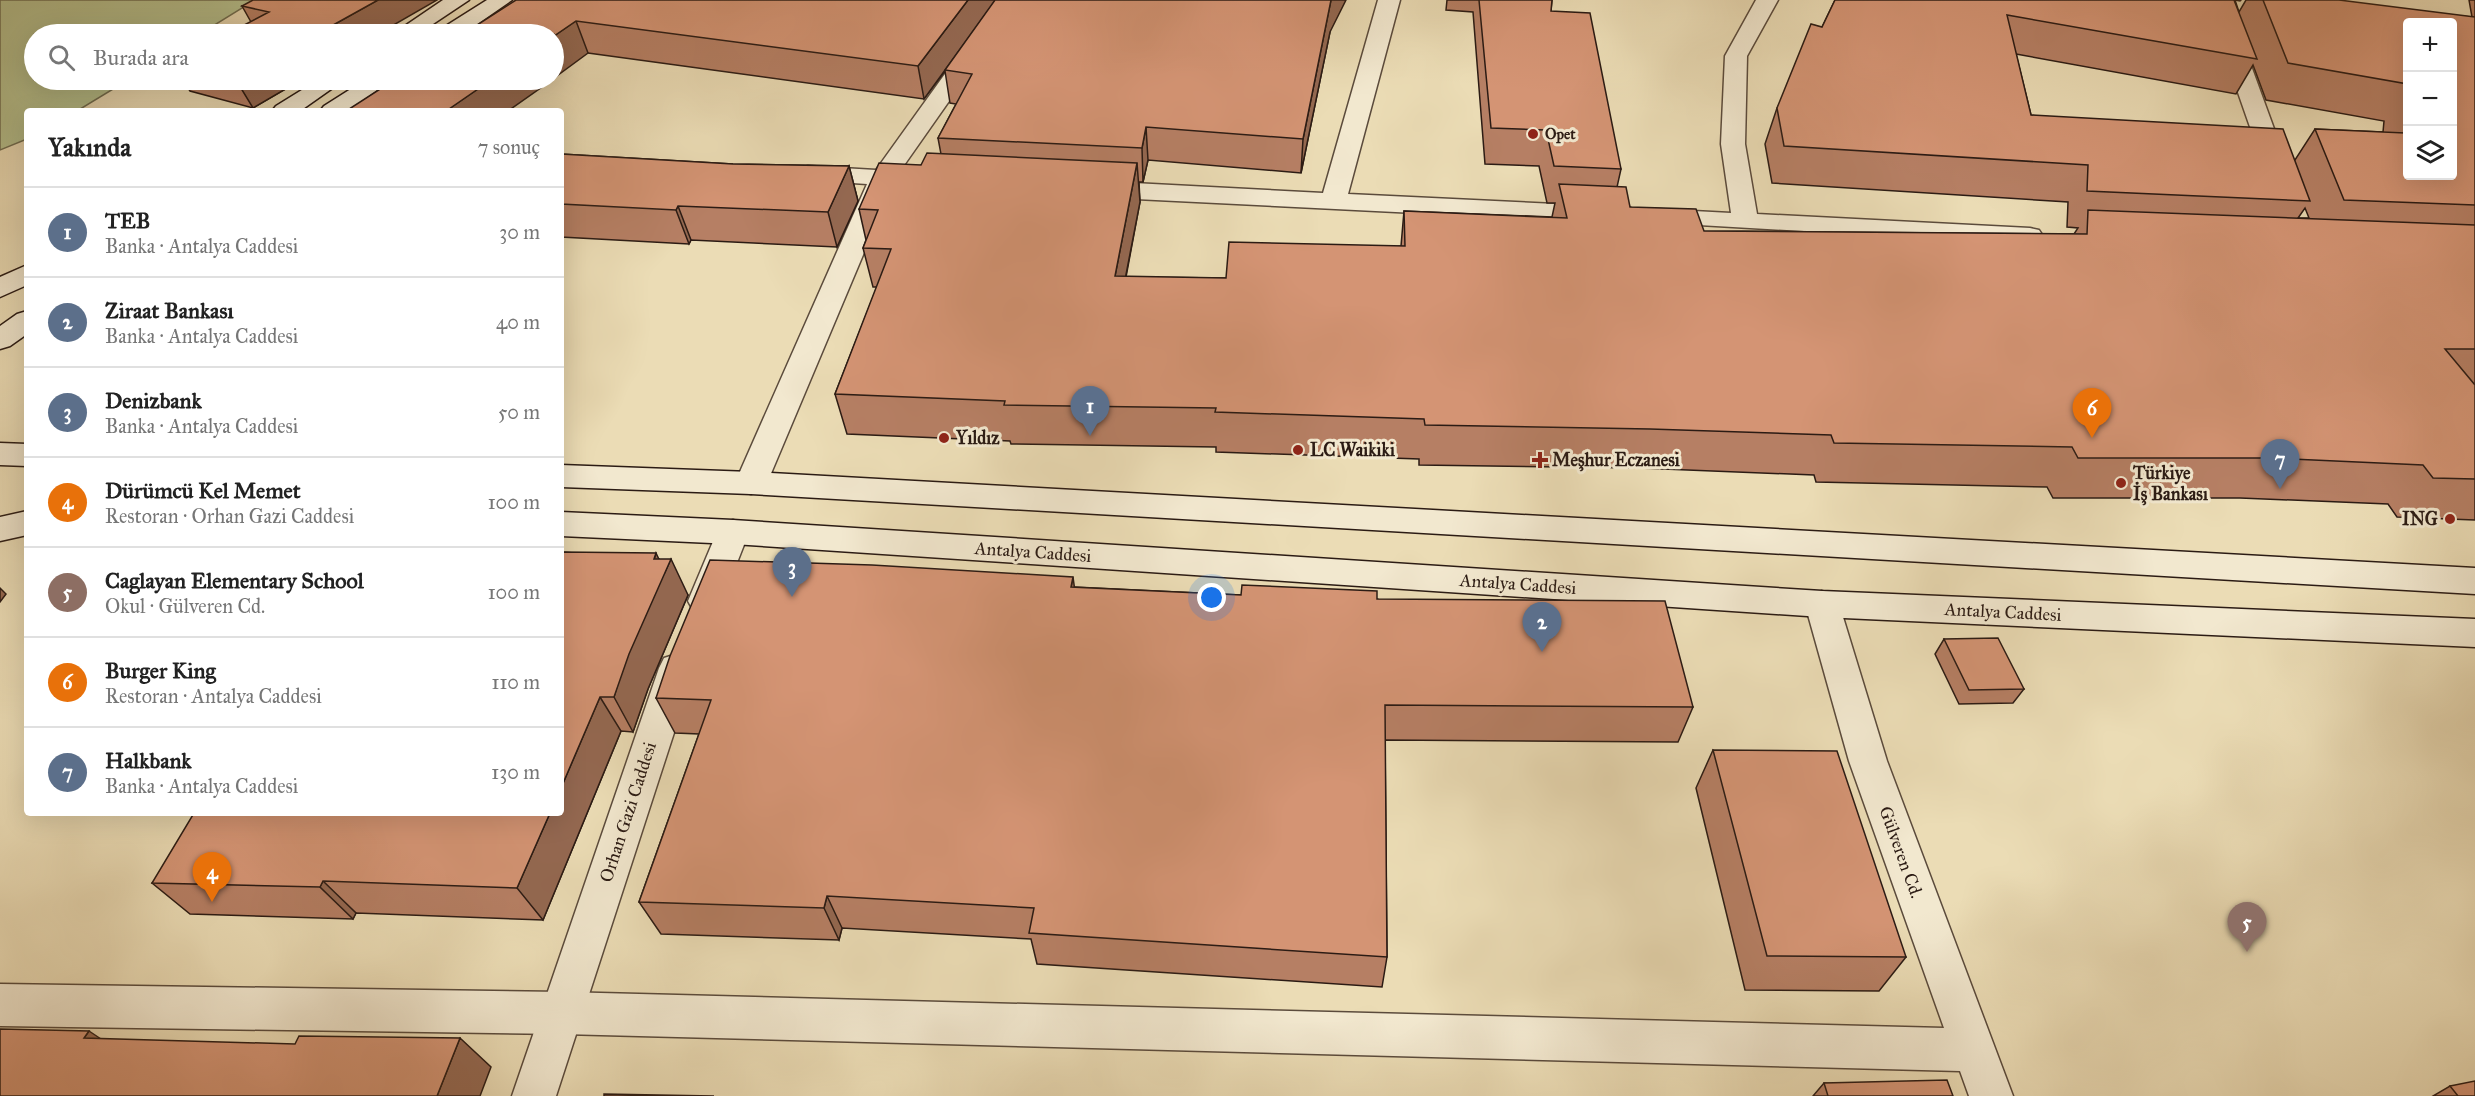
<!DOCTYPE html>
<html lang="tr">
<meta charset="utf-8">
<style>
body{margin:0;font-family:"IM FELL Great Primer",serif;background:#f2f2f2;color:#222}
.controls{position:absolute;right:18px;top:18px;display:grid;overflow:hidden;border-radius:6px;box-shadow:0 6px 24px #0002}
.controls button{width:54px;height:54px;display:grid;place-items:center;padding:0;border:0;border-bottom:2px solid #e0e0e0;background:#fff;color:#222;font:30px sans-serif}
.you{position:absolute;left:1212px;top:598px;width:21px;height:21px;margin:-15px;border:4px solid #fff;border-radius:50%;background:#1a73e8;box-shadow:0 0 0 9px #1a73e833}
.badge{display:grid;place-items:center;width:39px;height:39px;border-radius:50%;background:#8f2418;color:#fff;font-size:20px;font-weight:700}
.pin{position:absolute;translate:-50% -50px;filter:drop-shadow(0 2px 3px #0008)}
.pin::after{content:'';position:absolute;top:32px;width:21px;height:18px;background:inherit;clip-path:polygon(0 0,100% 0,50% 100%)}
.list{margin:0;padding:0;list-style:none}
h2{display:flex;justify-content:space-between;align-items:center;height:78px;margin:0;padding:0 24px;font-size:26px}
h2 small{font-size:20px;font-weight:400;color:#767676}
.list li{display:grid;grid-template-columns:39px 1fr auto;gap:18px;align-items:center;box-sizing:border-box;height:90px;padding:0 24px;border-top:2px solid #e0e0e0}
.list b{display:block;font-size:22px;white-space:nowrap}
.list p{margin:0;font-size:20px;white-space:nowrap;color:#767676}
.list em{font-size:20px;font-style:normal;color:#767676}
.icon{flex:none;width:33px;height:33px;fill:none;stroke:currentColor;stroke-width:2;stroke-linecap:round;stroke-linejoin:round}
.map{position:relative;flex:none;width:2475px;height:1096px;overflow:hidden}
.search{position:absolute;background:#fff;box-shadow:0 6px 24px #0002;left:24px;top:24px;width:540px;height:66px;display:flex;align-items:center;gap:15px;box-sizing:border-box;padding:0 21px;border-radius:33px;color:#767676;font-size:22px}
.panel{position:absolute;background:#fff;box-shadow:0 6px 24px #0002;left:24px;top:108px;width:540px;height:708px;border-radius:6px}
.map>svg:first-child{display:block}
</style>
<div class="map">
<svg width="2475" height="1096" viewBox="0 0 2475 1096">
<rect width="100%" height="100%" fill="#ebdcb5"/>
<filter id="stains"><feTurbulence type="fractalNoise" baseFrequency=".00333" numOctaves="4"/><feColorMatrix values="0 0 0 0 .2 0 0 0 0 .09 0 0 0 0 .02 0 0 0 .5 -.17"/></filter>
<radialGradient id="worn" r=".72"><stop offset=".6" stop-color="#630" stop-opacity="0"/><stop offset="1" stop-color="#630" stop-opacity=".3"/></radialGradient>
<path fill="#b5c18f" stroke="#706e52" stroke-width="1.5" d="M 0,0 L 255,0 L 200,34 L 34,34 L 34,80 L 128,80 L 77,111 L 27,111 L 27,139 L 0,150 Z"/>
<g fill="none" stroke-linecap="round" stroke-linejoin="round">
<g stroke="#5b4b3c" stroke-width="3">
<path id="minor" d="M 998,0 L 1020,0 L 900,171 L 927,175 L 930,180 L 927,185 L 892,186 L 767,483 L 762,491 L 751,494 L 740,491 L 735,483 L 867,184 L 808,180 L 799,178 L 796,173 L 799,168 L 808,166 L 876,170 Z
M 1378,0 L 1400,0 L 1348,194 L 1598,206 L 1607,209 L 1611,214 L 1607,219 L 1598,222 L 1095,197 L 1086,194 L 1082,189 L 1086,184 L 1095,181 L 1323,193 Z
M 1756,0 L 1778,0 L 1747,56 L 1745,144 L 1757,214 L 2030,228 L 2039,230 L 2043,236 L 2039,242 L 2030,244 L 1647,222 L 1643,217 L 1647,212 L 1656,209 L 1731,213 L 1721,144 L 1725,56 Z
M 2230,31 L 2238,33 L 2241,38 L 2289,170 L 2286,175 L 2277,177 L 2268,175 L 2265,170 L 2219,38 L 2222,33 Z
M 1822,591 L 1834,595 L 1839,604 L 1887,761 L 2013,1096 L 1969,1096 L 1960,1071 L 562,1034 L 0,1026 L 0,984 L 562,992 L 1944,1028 L 1849,761 L 1805,604 L 1810,595 Z"/>
</g>
<g stroke="#5b4b3c" stroke-width="3">
<path id="tertiary" d="M 733,520 L 745,524 L 749,532 L 722,601 L 717,610 L 705,614 L 693,610 L 688,601 L 717,532 L 721,524 Z
M 677,654 L 690,658 L 695,668 L 556,1096 L 512,1096 L 659,668 L 664,658 Z"/>
</g>
<g stroke="#2b1b14" stroke-width="3">
<path id="secondary" d="M 443,0 L 469,0 L 418,34 L 393,34 Z
M 487,0 L 512,0 L 463,34 L 438,34 L 441,29 Z
M 318,80 L 344,80 L 300,111 L 272,111 L 276,106 Z
M 365,80 L 391,80 L 348,111 L 320,111 L 324,106 Z
M 27,265 L 27,285 L 0,297 L 0,277 Z
M 27,311 L 27,334 L 10,346 L 0,349 L 0,326 L 17,314 Z
M 0,443 L 27,444 L 27,466 L 0,465 Z
M 561,465 L 751,472 L 2475,568 L 2475,594 L 751,494 L 561,487 Z
M 27,511 L 27,535 L 0,541 L 0,517 Z
M 561,512 L 733,520 L 1822,591 L 2475,619 L 2475,647 L 1822,617 L 733,544 L 561,536 Z"/>
</g>
<use href="#minor" fill="#f2e8cf" fill-rule="evenodd"/>
<use href="#tertiary" fill="#f2e8cf" fill-rule="evenodd"/>
<use href="#secondary" fill="#f2e8cf" fill-rule="evenodd"/>
</g>
<path fill="#b67f64" stroke="#2b1b14" stroke-width="1.5" fill-rule="evenodd" d="M 437,0 L 251,22 L 242,6 Z
M 516,0 L 1330,32 L 1301,173 L 1148,160 L 1143,182 L 1139,182 L 1140,202 L 1126,277 L 1226,278 L 1401,246 L 1404,211 L 1552,217 L 1555,203 L 1547,203 L 1539,166 L 1485,164 L 1473,12 L 1446,10 L 1447,0 L 1552,0 L 1551,11 L 1621,169 L 1617,187 L 1630,207 L 1704,231 L 2074,234 L 2078,228 L 2067,227 L 2068,202 L 1772,183 L 1765,144 L 1777,108 L 1822,27 L 1835,0 L 2241,0 L 2240,1 L 2235,0 L 2239,12 L 2246,0 L 2263,0 L 2472,17 L 2469,0 L 2475,0 L 2475,520 L 2397,517 L 2388,504 L 2240,498 L 2053,498 L 2047,487 L 1816,482 L 1814,475 L 1638,468 L 1419,465 L 1419,459 L 1216,452 L 1216,447 L 1011,444 L 1010,441 L 847,434 L 835,394 L 877,287 L 873,287 L 863,248 L 866,240 L 859,209 L 921,165 L 941,154 L 938,138 L 956,104 L 950,103 L 945,71 L 924,99 L 588,53 ZM 2408,22 L 2452,176 L 2408,176 ZM 2016,54 L 2236,94 L 2253,65 L 2266,100 L 2384,121 L 2383,132 L 2315,129 L 2295,160 L 2031,115 ZM 2305,208 L 2309,218 L 2298,218 Z
M 183,80 L 301,80 L 253,108 L 190,91 Z
M 561,154 L 733,164 L 849,166 L 858,201 L 837,247 L 691,240 L 689,244 L 561,237 Z
M 561,552 L 659,559 L 688,595 L 648,689 L 633,732 L 621,731 L 543,920 L 356,913 L 353,919 L 190,914 L 152,883 Z
M 1074,587 L 1241,595 L 1377,599 L 1693,707 L 1678,742 L 1385,740 L 1387,957 L 1382,987 L 1037,964 L 1031,939 L 842,928 L 839,940 L 661,934 L 639,902 L 699,734 L 675,733 L 656,698 Z
M 1944,639 L 2024,689 L 2013,703 L 1959,704 L 1935,654 Z
M 1713,750 L 1906,957 L 1879,991 L 1745,990 L 1696,788 Z
M 1824,1083 L 1953,1096 L 1813,1096 Z
M 2450,1086 L 2475,1096 L 2433,1096 Z"/>
<path fill="#946851" stroke="#2b1b14" stroke-width="1.5" d="M 378,0 L 437,0 L 378,34 L 317,34 Z
M 968,0 L 996,0 L 924,99 L 918,66 Z
M 1331,0 L 1346,0 L 1330,32 L 1301,173 L 1303,139 Z
M 576,21 L 588,53 L 554,78 L 554,36 Z
M 236,80 L 301,80 L 253,108 Z
M 491,80 L 552,80 L 508,111 L 446,111 Z
M 1146,127 L 1148,160 L 1143,182 L 1142,148 Z
M 1137,163 L 1140,202 L 1118,316 L 1115,276 Z
M 849,166 L 858,201 L 837,247 L 828,212 Z
M 678,206 L 691,240 L 689,244 L 676,210 Z
M 656,553 L 665,572 L 671,559 L 688,595 L 648,689 L 633,732 L 614,697 Z
M 1073,577 L 1078,613 L 1071,587 Z
M 0,588 L 6,594 L 0,602 Z
M 600,697 L 621,731 L 543,920 L 517,888 L 550,813 L 561,813 L 561,788 Z
M 323,881 L 356,913 L 353,919 L 320,887 Z
M 827,896 L 842,928 L 839,940 L 824,908 Z
M 89,1031 L 134,1061 L 84,1038 Z
M 460,1038 L 491,1067 L 480,1096 L 437,1096 Z"/>
<path fill="#d49474" stroke="#2b1b14" stroke-width="1.5" d="M 253,0 L 378,0 L 317,34 L 227,34 L 269,12 L 242,6 Z
M 516,0 L 968,0 L 918,66 L 576,21 L 554,36 L 554,34 L 463,34 Z
M 995,0 L 1331,0 L 1303,139 L 1146,127 L 1142,148 L 938,138 L 972,74 L 945,70 Z
M 1479,0 L 1552,0 L 1551,11 L 1590,13 L 1621,169 L 1554,166 L 1546,130 L 1491,128 Z
M 1835,0 L 2234,0 L 2257,59 L 2007,15 L 2031,115 L 2283,129 L 2310,201 L 2087,191 L 2088,165 L 1784,146 L 1777,108 L 1811,24 L 1822,27 Z
M 2263,0 L 2339,0 L 2475,17 L 2475,205 L 2344,200 L 2315,129 L 2405,133 L 2408,107 L 2408,176 L 2452,176 L 2452,22 L 2408,22 L 2408,84 L 2288,63 Z
M 394,80 L 491,80 L 446,111 L 346,111 Z
M 927,153 L 1137,163 L 1115,276 L 1226,278 L 1229,242 L 1405,246 L 1404,211 L 1567,218 L 1559,184 L 1626,187 L 1630,207 L 1696,209 L 1704,231 L 2087,234 L 2088,210 L 2475,225 L 2475,349 L 2445,349 L 2475,385 L 2475,479 L 2433,478 L 2423,465 L 2271,458 L 2078,458 L 2072,447 L 1834,443 L 1831,435 L 1650,429 L 1425,425 L 1424,419 L 1215,412 L 1216,408 L 1004,405 L 1005,401 L 835,394 L 891,249 L 863,248 L 878,210 L 859,209 L 879,163 L 921,165 Z
M 561,154 L 733,164 L 849,166 L 828,212 L 678,206 L 676,210 L 561,204 Z
M 561,552 L 656,553 L 654,559 L 671,559 L 629,654 L 614,697 L 600,697 L 561,788 Z
M 710,560 L 872,565 L 1073,577 L 1071,587 L 1241,595 L 1242,585 L 1377,591 L 1377,599 L 1665,601 L 1693,707 L 1385,705 L 1387,957 L 1029,933 L 1034,908 L 827,896 L 824,908 L 639,902 L 711,700 L 656,698 L 670,656 Z
M 1998,638 L 2024,689 L 1969,690 L 1944,639 Z
M 1713,750 L 1837,751 L 1906,957 L 1767,956 Z
M 194,813 L 550,813 L 517,888 L 323,881 L 320,887 L 152,883 Z
M 0,1029 L 89,1031 L 84,1038 L 295,1044 L 299,1036 L 460,1038 L 437,1096 L 0,1096 Z
M 1947,1080 L 1953,1096 L 1828,1096 L 1824,1083 Z
M 2475,1081 L 2475,1096 L 2458,1096 L 2450,1086 Z
M 604,1094 L 714,1096 L 604,1096 Z"/>
<g fill="#8f2418" stroke="#f2e8cf" stroke-width="2">
<circle cx="1533" cy="134" r="6"/>
<circle cx="944" cy="438" r="6"/>
<circle cx="1298" cy="450" r="6"/>
<path d="M1537 451h6v6h6v6h-6v6h-6v-6h-6v-6h6z"/>
<circle cx="2121" cy="483" r="6"/>
<circle cx="2450" cy="519" r="6"/>
</g>
<g text-anchor="middle" stroke-width="6" stroke-linejoin="round" paint-order="stroke">
<g font-size="15" font-weight="bold" fill="#2b1b14" stroke="#f2e8cf" text-anchor="start">
<text x="1545" y="139">Opet</text>
</g>
<g font-size="18" font-weight="bold" fill="#2b1b14" stroke="#f2e8cf" text-anchor="start">
<text x="956" y="444">Yıldız</text>
<text x="1310" y="456">LC Waikiki</text>
<text x="1552" y="466">Meşhur Eczanesi</text>
<text x="2133" y="479">Türkiye<tspan x="2133" dy="21">İş Bankası</tspan></text>
<text x="2438" y="525" text-anchor="end">ING</text>
</g>
<g font-size="18" fill="#2b1b14" stroke="#f2e8cf">
<text transform="translate(1033 552) rotate(4)" y="6">Antalya Caddesi</text>
<text transform="translate(1518 584) rotate(4)" y="6">Antalya Caddesi</text>
<text transform="translate(2003 612) rotate(3)" y="6">Antalya Caddesi</text>
<text transform="translate(628 812) rotate(-72)" y="6">Orhan Gazi Caddesi</text>
<text transform="translate(1901 852) rotate(70)" y="6">Gülveren Cd.</text>
</g>
</g>
<rect width="100%" height="100%" filter="url(#stains)"/>
<rect width="100%" height="100%" fill="url(#worn)"/>
</svg>
<div class="controls">
<button>+</button>
<button>−</button>
<button><svg class="icon" aria-label="layers" viewBox="0 0 24 24"><path d="M12 4l9 5-9 5-9-5zM3 14l9 5 9-5"/></svg></button>
</div>
<div class="you"></div>
<div class="pin badge" style="left:1090px;top:436px;background:#5c6f8a">1</div>
<div class="pin badge" style="left:1542px;top:652px;background:#5c6f8a">2</div>
<div class="pin badge" style="left:792px;top:597px;background:#5c6f8a">3</div>
<div class="pin badge" style="left:212px;top:902px;background:#e8710a">4</div>
<div class="pin badge" style="left:2247px;top:952px;background:#8d6e63">5</div>
<div class="pin badge" style="left:2092px;top:438px;background:#e8710a">6</div>
<div class="pin badge" style="left:2280px;top:489px;background:#5c6f8a">7</div>
<div class="search"><svg class="icon" aria-label="search" viewBox="0 0 24 24"><circle cx="10" cy="10" r="6"/><path d="M15 15l6 6"/></svg>Burada ara</div>
<section class="panel">
<h2>Yakında<small>7 sonuç</small></h2>
<ul class="list">
<li><span class="badge" style="background:#5c6f8a">1</span><div><b>TEB</b><p>Banka · Antalya Caddesi</p></div><em>30 m</em></li>
<li><span class="badge" style="background:#5c6f8a">2</span><div><b>Ziraat Bankası</b><p>Banka · Antalya Caddesi</p></div><em>40 m</em></li>
<li><span class="badge" style="background:#5c6f8a">3</span><div><b>Denizbank</b><p>Banka · Antalya Caddesi</p></div><em>50 m</em></li>
<li><span class="badge" style="background:#e8710a">4</span><div><b>Dürümcü Kel Memet</b><p>Restoran · Orhan Gazi Caddesi</p></div><em>100 m</em></li>
<li><span class="badge" style="background:#8d6e63">5</span><div><b>Caglayan Elementary School</b><p>Okul · Gülveren Cd.</p></div><em>100 m</em></li>
<li><span class="badge" style="background:#e8710a">6</span><div><b>Burger King</b><p>Restoran · Antalya Caddesi</p></div><em>110 m</em></li>
<li><span class="badge" style="background:#5c6f8a">7</span><div><b>Halkbank</b><p>Banka · Antalya Caddesi</p></div><em>130 m</em></li>
</ul>
</section>
</div>
